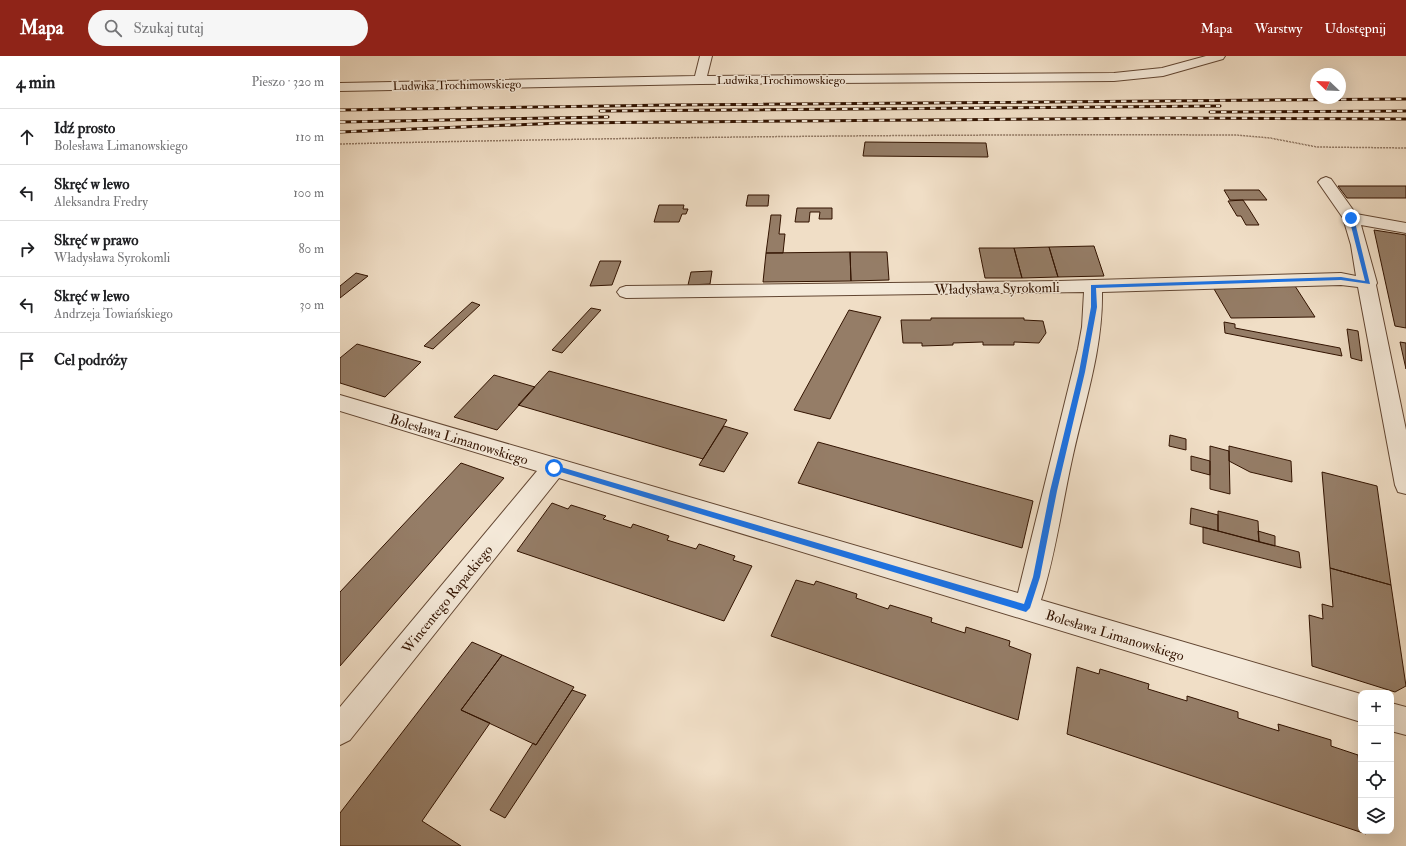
<!DOCTYPE html>
<html lang="pl">
<meta charset="utf-8">
<style>
body{margin:0;font-family:"IM FELL Double Pica",serif;background:#f6f6f6;color:#202124}
.controls{position:absolute;right:12px;bottom:12px;display:grid;overflow:hidden;border-radius:8px;box-shadow:0 4px 16px #0002}
.controls button{width:36px;height:36px;display:grid;place-items:center;padding:0;border:0;border-bottom:1px solid #e0e0e0;background:#fff;color:#202124;font:20px sans-serif}
.compass{position:absolute;left:970px;top:12px;width:36px;height:36px;border-radius:50%;background:#fff;box-shadow:0 4px 16px #0002;rotate:293deg}
.stop{position:absolute;width:12px;height:12px;margin:-9px;border:3px solid #1a73e8;border-radius:50%;background:#fff}
.stop.end{background:#1a73e8;border-color:#fff;box-shadow:0 1px 4px #0008}
.list{margin:0;padding:0;list-style:none}
h2{display:flex;justify-content:space-between;align-items:center;height:52px;margin:0;padding:0 16px;font-size:17px}
h2 small{font-size:13px;font-weight:400;color:#757577}
.list li{display:grid;grid-template-columns:26px 1fr auto;gap:12px;align-items:center;box-sizing:border-box;height:56px;padding:0 16px;border-top:1px solid #e0e0e0}
.list b{display:block;font-size:15px;white-space:nowrap}
.list p{margin:0;font-size:13px;white-space:nowrap;color:#757577}
.list em{font-size:13px;font-style:normal;color:#757577}
.icon{flex:none;width:22px;height:22px;fill:none;stroke:currentColor;stroke-width:2;stroke-linecap:round;stroke-linejoin:round}
.map{position:relative;flex:none;width:1066px;height:790px;overflow:hidden}
header{display:flex;align-items:center;gap:24px;box-sizing:border-box;height:56px;padding:0 20px;background:#8f2418;color:#fff}
header strong{font-size:19px}
nav{display:flex;gap:22px;margin-inline-start:auto;font-size:14px}
.search{width:280px;height:36px;background:#f6f6f6;display:flex;align-items:center;gap:10px;box-sizing:border-box;padding:0 14px;border-radius:22px;color:#757577;font-size:15px}
main{display:flex}
aside{flex:1;background:#fff}
.map>svg:first-child{display:block}
</style>
<header>
<strong>Mapa</strong>
<div class="search"><svg class="icon" aria-label="search" viewBox="0 0 24 24"><circle cx="10" cy="10" r="6"/><path d="M15 15l6 6"/></svg>Szukaj tutaj</div>
<nav><a>Mapa</a><a>Warstwy</a><a>Udostępnij</a></nav>
</header>
<main>
<aside>
<h2>4 min<small>Pieszo · 320 m</small></h2>
<ul class="list">
<li><svg class="icon" aria-label="ahead" viewBox="0 0 24 24"><path d="M12 20V5M6 11l6-6 6 6"/></svg><div><b>Idź prosto</b><p>Bolesława Limanowskiego</p></div><em>110 m</em></li>
<li><svg class="icon" aria-label="left" viewBox="0 0 24 24"><path d="M17 20v-9H6M10 6l-5 5 5 5"/></svg><div><b>Skręć w lewo</b><p>Aleksandra Fredry</p></div><em>100 m</em></li>
<li><svg class="icon" aria-label="right" viewBox="0 0 24 24"><path d="M7 20v-9h11M14 6l5 5-5 5"/></svg><div><b>Skręć w prawo</b><p>Władysława Syrokomli</p></div><em>80 m</em></li>
<li><svg class="icon" aria-label="left" viewBox="0 0 24 24"><path d="M17 20v-9H6M10 6l-5 5 5 5"/></svg><div><b>Skręć w lewo</b><p>Andrzeja Towiańskiego</p></div><em>30 m</em></li>
<li><svg class="icon" aria-label="arrive" viewBox="0 0 24 24"><path d="M6 21V4h12l-3 4 3 4H6"/></svg><div><b>Cel podróży</b></div></li>
</ul>
</aside>
<div class="map">
<svg width="1066" height="790" viewBox="0 0 1066 790">
<rect width="100%" height="100%" fill="#f0dec6"/>
<filter id="stains"><feTurbulence type="fractalNoise" baseFrequency=".005" numOctaves="4"/><feColorMatrix values="0 0 0 0 .2 0 0 0 0 .09 0 0 0 0 .02 0 0 0 .5 -.17"/></filter>
<radialGradient id="worn" r=".72"><stop offset=".6" stop-color="#630" stop-opacity="0"/><stop offset="1" stop-color="#630" stop-opacity=".3"/></radialGradient>
<path fill="#957d67" stroke="#321300" d="M 525,86 L 646,87 L 648,101 L 523,100 Z
M 998,130 L 1066,130 L 1066,142 L 1007,142 Z
M 884,134 L 919,134 L 927,144 L 890,144 Z
M 408,139 L 429,139 L 428,150 L 406,150 Z
M 903,144 L 909,153 L 919,169 L 906,169 L 901,160 L 897,160 L 888,145 Z
M 319,149 L 344,149 L 343,153 L 348,153 L 346,158 L 342,158 L 339,166 L 314,166 Z
M 457,152 L 492,152 L 492,163 L 479,163 L 480,156 L 470,156 L 469,166 L 455,166 Z
M 431,159 L 441,159 L 439,178 L 445,178 L 443,197 L 426,197 Z
M 1034,174 L 1066,179 L 1066,272 L 1055,270 Z
M 754,190 L 764,220 L 718,221 L 709,191 Z
M 709,191 L 718,221 L 682,222 L 674,192 Z
M 639,192 L 674,192 L 682,222 L 645,222 Z
M 510,196 L 511,225 L 423,226 L 426,197 Z
M 510,196 L 547,196 L 549,224 L 511,225 Z
M 260,205 L 281,205 L 272,229 L 250,230 Z
M 372,215 L 370,228 L 348,229 L 351,216 Z
M 16,217 L 28,220 L 0,242 L 0,230 Z
M 955,230 L 975,261 L 891,262 L 874,233 Z
M 132,246 L 140,249 L 93,293 L 84,290 Z
M 251,252 L 261,254 L 222,297 L 212,294 Z
M 509,254 L 541,261 L 490,363 L 454,354 Z
M 591,262 L 684,262 L 684,264 L 703,265 L 706,277 L 699,287 L 674,286 L 674,289 L 643,289 L 643,286 L 613,287 L 613,289 L 582,290 L 582,287 L 563,287 L 561,264 L 591,264 Z
M 884,266 L 895,268 L 895,272 L 1000,292 L 1002,300 L 885,277 Z
M 1007,273 L 1018,275 L 1022,305 L 1011,302 Z
M 1060,286 L 1066,287 L 1066,313 Z
M 17,288 L 81,306 L 45,341 L 0,327 L 0,302 Z
M 209,315 L 387,364 L 363,403 L 178,349 Z
M 154,319 L 195,331 L 157,374 L 114,361 Z
M 384,370 L 408,377 L 384,416 L 359,409 Z
M 830,379 L 846,383 L 846,394 L 829,390 Z
M 478,386 L 693,445 L 682,492 L 458,427 Z
M 870,390 L 889,395 L 890,438 L 870,433 Z
M 889,390 L 951,405 L 952,426 L 910,416 L 889,405 Z
M 851,400 L 870,405 L 870,419 L 851,414 Z
M 121,407 L 164,422 L 0,610 L 0,536 Z
M 982,416 L 1037,430 L 1051,529 L 990,512 Z
M 212,447 L 228,453 L 231,449 L 266,460 L 263,463 L 291,472 L 293,468 L 329,480 L 327,484 L 356,493 L 359,488 L 395,500 L 393,504 L 412,510 L 384,565 L 177,495 Z
M 851,452 L 878,459 L 878,475 L 850,468 Z
M 878,455 L 918,465 L 919,486 L 878,475 Z
M 863,471 L 959,496 L 961,512 L 863,487 Z
M 918,475 L 935,480 L 935,490 L 919,486 Z
M 990,512 L 1051,529 L 1066,630 L 1055,636 L 972,610 L 969,559 L 983,563 L 982,548 L 993,551 Z
M 456,524 L 474,529 L 476,525 L 517,538 L 516,542 L 548,553 L 550,549 L 592,562 L 591,566 L 625,577 L 626,571 L 670,585 L 669,590 L 691,598 L 678,664 L 431,580 Z
M 132,586 L 162,599 L 121,654 L 150,667 L 82,765 L 121,790 L 0,790 L 0,757 Z
M 162,599 L 234,631 L 196,689 L 121,654 Z
M 737,611 L 759,618 L 760,613 L 809,628 L 808,633 L 847,645 L 847,640 L 898,656 L 898,662 L 939,675 L 938,668 L 991,684 L 991,690 L 1018,699 L 1021,729 L 1021,775 L 1026,775 L 1026,778 L 727,678 Z
M 232,634 L 246,639 L 165,762 L 150,754 L 193,687 L 196,689 Z"/>
<g fill="none" stroke-linecap="round" stroke-linejoin="round">
<g stroke="#624632" stroke-width="2">
<path id="minor" d="M 360,0 L 372,0 L 367,20 L 774,17 L 822,12 L 866,0 L 885,0 L 883,3 L 823,20 L 774,25 L 360,28 L 0,35 L 0,27 L 355,20 Z
M 986,121 L 991,123 L 1016,158 L 1066,167 L 1066,177 L 1021,169 L 1037,227 L 1036,229 L 1066,374 L 1066,438 L 1058,436 L 1055,429 L 1018,231 L 1001,229 L 762,236 C 763,292 745,345 733,399 C 722,448 716,497 701,544 L 1021,638 L 1021,666 L 219,422 L 10,684 L 0,689 L 0,651 L 197,415 L 0,355 L 0,339 L 678,537 L 738,293 L 742,271 L 744,236 L 286,242 L 280,240 L 277,236 L 280,232 L 286,230 L 719,225 L 1001,217 L 1016,220 L 1011,189 L 1003,162 L 978,126 L 981,123 Z
M 1051,647 L 1066,651 L 1066,679 L 1051,675 Z"/>
</g>
<path stroke="#321300" stroke-width="1.5" stroke-dasharray="0.5 1" stroke-linecap="butt" d="M 0,88 C 299,81 597,78 896,79 L 930,82 L 977,91 L 1066,92"/>
<use href="#minor" fill="#f5eada" fill-rule="evenodd"/>
<g stroke="#321300" stroke-width="3">
<path id="rail" d="M 0,54 L 331,49 L 1066,43
M 260,55 L 880,50
M 870,56 L 1066,55
M 0,66 L 268,61
M 0,76 L 221,67 L 829,62 L 1066,63"/>
</g>
<use href="#rail" stroke="#f5eada" stroke-width="2" stroke-dasharray="5.5" stroke-linecap="butt"/>
</g>
<path fill="#1a73e8" d="M 1011,161 L 1014,162 L 1030,228 L 1001,224 L 756,232 L 757,251 L 745,316 L 717,435 L 700,521 L 690,552 L 686,556 L 214,414 L 211,412 L 214,409 L 684,548 L 693,521 L 710,435 L 739,316 L 751,251 L 751,229 L 1001,221 L 1025,225 L 1009,162 Z"/>
<g text-anchor="middle" stroke-width="3" stroke-linejoin="round" paint-order="stroke">
<g font-size="12" fill="#321300" stroke="#f5eada">
<text x="441" y="28">Ludwika Trochimowskiego</text>
<text transform="translate(117 29) rotate(-1)" y="4">Ludwika Trochimowskiego</text>
</g>
<g font-size="14" fill="#321300" stroke="#f5eada">
<text transform="translate(657 232) rotate(-1)" y="5">Władysława Syrokomli</text>
<text transform="translate(119 383) rotate(17)" y="5">Bolesława Limanowskiego</text>
<text transform="translate(107 543) rotate(-51)" y="5">Wincentego Rapackiego</text>
<text transform="translate(775 579) rotate(17)" y="5">Bolesława Limanowskiego</text>
</g>
</g>
<rect width="100%" height="100%" filter="url(#stains)"/>
<rect width="100%" height="100%" fill="url(#worn)"/>
</svg>
<div class="controls">
<button>+</button>
<button>−</button>
<button><svg class="icon" aria-label="locate" viewBox="0 0 24 24"><circle cx="12" cy="12" r="6"/><path d="M12 2v4M12 18v4M2 12h4M18 12h4"/></svg></button>
<button><svg class="icon" aria-label="layers" viewBox="0 0 24 24"><path d="M12 4l9 5-9 5-9-5zM3 14l9 5 9-5"/></svg></button>
</div>
<svg class="compass" viewBox="-18 -18 36 36"><path d="M0-13l5 13h-10z" fill="#e53935"/><path d="M0 13l5-13h-10z" fill="#757577"/></svg>
<div class="stop" style="left:214px;top:412px"></div>
<div class="stop end" style="left:1011px;top:162px"></div>
</div>
</main>
